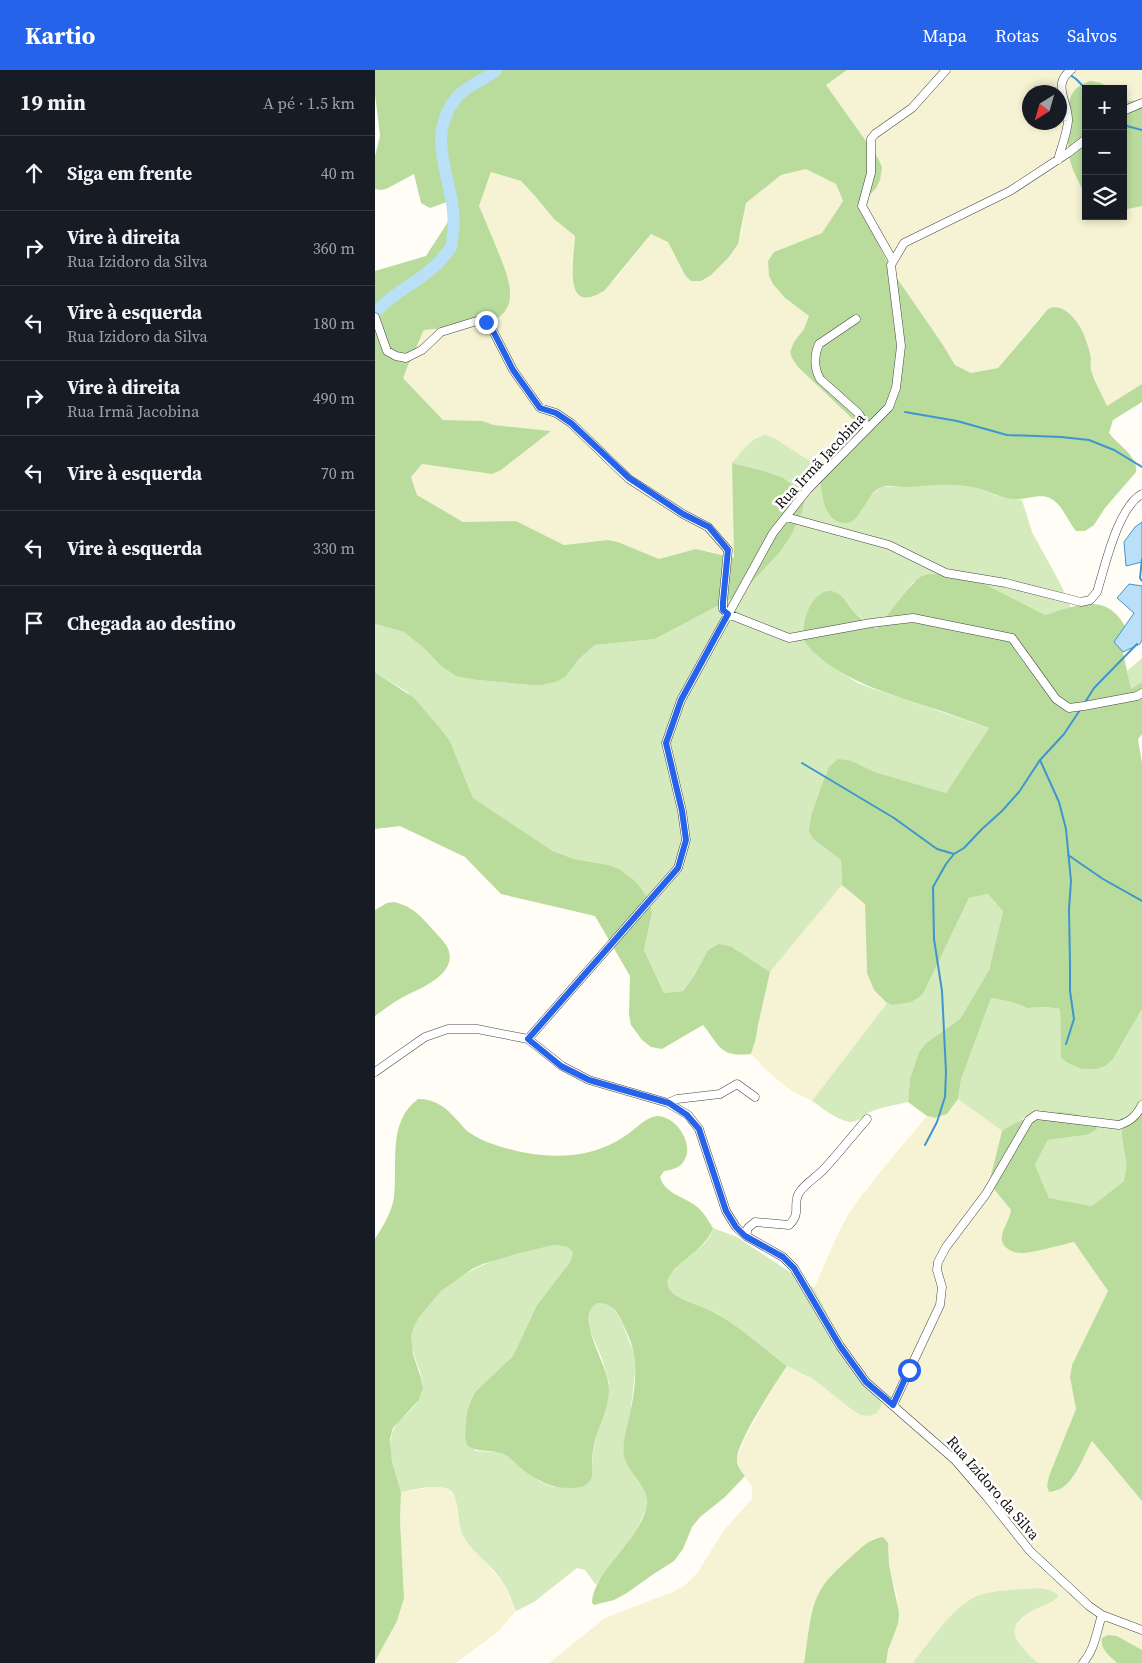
<!DOCTYPE html>
<html lang="pt">
<meta charset="utf-8">
<style>
body{margin:0;font-family:"Source Serif 4",serif;background:#242831;color:#f1f3f6}
.controls{position:absolute;right:15px;top:15px;display:grid;overflow:hidden;border-radius:0px;box-shadow:0 2px 8px #0003}
.controls button{width:45px;height:45px;display:grid;place-items:center;padding:0;border:0;border-bottom:1px solid #363941;background:#171b24;color:#f1f3f6;font:25px sans-serif}
.compass{position:absolute;left:647px;top:15px;width:45px;height:45px;border-radius:50%;background:#171b24;box-shadow:0 2px 8px #0003;rotate:217deg}
.stop{position:absolute;width:15px;height:15px;margin:-11px;border:4px solid #2563eb;border-radius:50%;background:#fff}
.stop.end{background:#2563eb;border-color:#fff;box-shadow:0 1px 5px #0008}
.list{margin:0;padding:0;list-style:none}
h2{display:flex;justify-content:space-between;align-items:center;height:65px;margin:0;padding:0 20px;font-size:21px}
h2 small{font-size:16px;font-weight:400;color:#9ea1a6}
.list li{display:grid;grid-template-columns:32px 1fr auto;gap:15px;align-items:center;box-sizing:border-box;height:75px;padding:0 20px;border-top:1px solid #363941}
.list b{display:block;font-size:19px;white-space:nowrap}
.list p{margin:0;font-size:16px;white-space:nowrap;color:#9ea1a6}
.list em{font-size:16px;font-style:normal;color:#9ea1a6}
.icon{flex:none;width:28px;height:28px;fill:none;stroke:currentColor;stroke-width:2;stroke-linecap:round;stroke-linejoin:round}
.map{position:relative;flex:none;width:767px;height:1593px;overflow:hidden}
header{display:flex;align-items:center;gap:30px;box-sizing:border-box;height:70px;padding:0 25px;background:#2563eb;color:#fff}
header strong{font-size:24px}
nav{display:flex;gap:28px;margin-inline-start:auto;font-size:18px}
main{display:flex}
aside{flex:1;background:#171b24}
.map>svg:first-child{display:block}
</style>
<header>
<strong>Kartio</strong>
<nav><a>Mapa</a><a>Rotas</a><a>Salvos</a></nav>
</header>
<main>
<aside>
<h2>19 min<small>A pé · 1.5 km</small></h2>
<ul class="list">
<li><svg class="icon" aria-label="ahead" viewBox="0 0 24 24"><path d="M12 20V5M6 11l6-6 6 6"/></svg><div><b>Siga em frente</b></div><em>40 m</em></li>
<li><svg class="icon" aria-label="right" viewBox="0 0 24 24"><path d="M7 20v-9h11M14 6l5 5-5 5"/></svg><div><b>Vire à direita</b><p>Rua Izidoro da Silva</p></div><em>360 m</em></li>
<li><svg class="icon" aria-label="left" viewBox="0 0 24 24"><path d="M17 20v-9H6M10 6l-5 5 5 5"/></svg><div><b>Vire à esquerda</b><p>Rua Izidoro da Silva</p></div><em>180 m</em></li>
<li><svg class="icon" aria-label="right" viewBox="0 0 24 24"><path d="M7 20v-9h11M14 6l5 5-5 5"/></svg><div><b>Vire à direita</b><p>Rua Irmã Jacobina</p></div><em>490 m</em></li>
<li><svg class="icon" aria-label="left" viewBox="0 0 24 24"><path d="M17 20v-9H6M10 6l-5 5 5 5"/></svg><div><b>Vire à esquerda</b></div><em>70 m</em></li>
<li><svg class="icon" aria-label="left" viewBox="0 0 24 24"><path d="M17 20v-9H6M10 6l-5 5 5 5"/></svg><div><b>Vire à esquerda</b></div><em>330 m</em></li>
<li><svg class="icon" aria-label="arrive" viewBox="0 0 24 24"><path d="M6 21V4h12l-3 4 3 4H6"/></svg><div><b>Chegada ao destino</b></div></li>
</ul>
</aside>
<div class="map">
<svg width="767" height="1593" viewBox="0 0 767 1593">
<rect width="100%" height="100%" fill="#fffdf5"/>
<path fill="#f6f3d4" fill-rule="evenodd" d="M 472,0 L 767,0 L 767,30 L 753,31 L 748,27 L 748,19 L 736,19 L 726,13 L 707,13 L 693,68 L 693,80 L 696,94 L 711,126 L 711,146 L 748,146 L 748,140 L 767,136 L 767,314 L 732,337 L 715,298 L 716,288 L 712,271 L 704,256 L 692,241 L 665,247 L 623,298 L 596,303 L 580,295 L 568,275 L 517,201 L 487,142 L 492,128 L 501,118 L 497,81 L 451,15 ZM 654,22 L 684,22 L 684,52 L 654,52 Z
M 431,99 L 461,114 L 468,131 L 447,163 L 406,179 L 410,228 L 434,246 L 429,259 L 419,272 L 423,297 L 484,355 L 480,373 L 444,397 L 401,369 L 391,365 L 357,393 L 359,488 L 321,479 L 284,489 L 243,472 L 233,470 L 189,475 L 141,451 L 88,452 L 42,425 L 36,407 L 47,394 L 96,400 L 107,403 L 135,394 L 141,387 L 176,361 L 119,355 L 107,351 L 68,350 L 28,308 L 34,293 L 40,286 L 42,275 L 49,260 L 81,256 L 133,208 L 104,136 L 116,102 L 146,111 L 160,126 L 179,149 L 200,166 L 198,209 L 239,211 L 276,164 L 293,172 L 310,205 L 366,165 L 371,133 L 406,105 Z
M 467,815 L 490,833 L 492,903 L 499,920 L 512,933 L 437,1031 L 417,1021 L 394,1003 L 376,984 L 381,968 L 383,955 L 395,902 Z
M 583,1029 L 627,1061 L 614,1113 L 636,1140 L 634,1150 L 627,1166 L 644,1183 L 699,1172 L 733,1221 L 697,1295 L 695,1307 L 701,1339 L 674,1406 L 672,1416 L 675,1422 L 681,1422 L 698,1408 L 717,1371 L 767,1431 L 767,1580 L 742,1566 L 729,1580 L 742,1593 L 663,1593 L 647,1579 L 640,1568 L 639,1559 L 644,1551 L 657,1541 L 684,1525 L 675,1520 L 664,1518 L 622,1522 L 592,1531 L 574,1550 L 538,1593 L 511,1593 L 513,1580 L 523,1554 L 522,1526 L 514,1494 L 513,1473 L 499,1468 L 490,1475 L 450,1513 L 435,1556 L 429,1593 L 174,1593 L 230,1548 L 300,1521 L 310,1515 L 322,1503 L 349,1460 L 377,1429 L 377,1417 L 364,1397 L 362,1388 L 368,1372 L 391,1329 L 412,1296 L 438,1309 L 476,1339 L 485,1345 L 471,1280 L 439,1218 L 462,1166 L 473,1145 L 483,1130 L 519,1085 L 552,1046 L 560,1048 L 572,1044 Z
M 59,1417 L 71,1418 L 77,1421 L 81,1430 L 83,1449 L 94,1473 L 128,1513 L 141,1541 L 123,1562 L 81,1593 L 3,1593 L 0,1591 L 29,1528 L 25,1450 L 26,1422 Z"/>
<path fill="#d5ebbd" d="M 391,365 L 401,369 L 444,397 L 447,427 L 455,444 L 486,442 L 491,430 L 506,417 L 587,414 L 604,418 L 622,426 L 647,430 L 657,462 L 686,515 L 696,538 L 670,545 L 657,539 L 551,505 L 537,513 L 502,560 L 480,543 L 470,530 L 446,523 L 439,530 L 431,546 L 428,557 L 441,584 L 462,600 L 483,613 L 496,618 L 614,658 L 571,723 L 500,702 L 477,691 L 438,769 L 466,790 L 467,815 L 395,902 L 357,877 L 333,880 L 319,906 L 308,921 L 289,923 L 269,880 L 277,843 L 275,832 L 266,818 L 259,810 L 243,799 L 234,795 L 199,789 L 178,781 L 98,728 L 75,671 L 65,658 L 32,622 L 0,602 L 0,554 L 29,562 L 51,580 L 65,595 L 103,610 L 155,615 L 191,606 L 204,589 L 220,575 L 280,569 L 367,523 L 405,482 L 417,464 L 427,442 L 389,401 L 357,393 C 366,383 376,367 391,365 Z
M 767,588 L 767,612 L 756,620 L 752,601 Z
M 613,824 L 628,841 L 614,900 L 585,949 L 551,973 L 544,982 L 535,1008 L 533,1032 C 520,1035 507,1037 495,1042 C 489,1045 482,1053 475,1052 C 461,1050 448,1038 437,1031 L 512,933 L 517,935 L 550,920 L 594,828 Z
M 616,928 L 637,932 L 652,938 L 672,937 L 685,939 L 686,987 L 738,989 L 767,939 L 767,1045 C 738,1050 748,1071 751,1090 C 752,1097 750,1104 749,1111 L 717,1136 L 674,1128 L 660,1095 L 673,1070 L 711,1065 L 651,1047 L 627,1061 L 583,1029 L 586,1010 Z
M 338,1158 L 362,1167 L 439,1218 L 471,1280 L 503,1324 L 507,1335 L 502,1343 L 495,1346 L 485,1345 L 476,1339 L 438,1309 L 412,1296 L 341,1243 L 325,1236 L 306,1229 L 296,1221 L 292,1213 L 293,1207 L 305,1194 L 328,1175 L 335,1166 Z
M 179,1175 L 193,1177 L 198,1183 L 195,1192 L 162,1235 L 138,1286 L 101,1321 L 100,1381 L 124,1382 L 133,1386 L 165,1412 L 179,1417 L 218,1403 L 218,1381 L 234,1313 L 227,1289 L 214,1258 L 214,1247 L 215,1240 L 222,1233 L 230,1232 L 237,1237 L 244,1246 L 258,1280 L 261,1295 L 256,1337 L 253,1396 L 270,1419 L 273,1428 L 272,1437 L 261,1461 L 221,1515 L 210,1500 L 202,1498 L 159,1532 L 141,1541 C 136,1529 132,1517 124,1507 C 113,1492 94,1480 87,1463 C 82,1451 84,1425 75,1420 C 64,1413 38,1420 26,1422 C 19,1401 7,1368 25,1350 C 35,1341 44,1334 47,1321 C 51,1304 34,1284 36,1265 C 38,1254 45,1245 52,1236 C 84,1196 132,1185 179,1175 Z
M 664,1518 L 675,1520 L 684,1525 C 678,1534 674,1532 665,1537 C 626,1555 637,1570 663,1593 L 538,1593 C 552,1575 581,1533 602,1526 C 621,1519 644,1520 664,1518 Z"/>
<path fill="#b9dc9c" d="M 0,0 L 472,0 L 451,15 L 503,88 L 507,97 L 505,110 L 501,118 L 492,128 L 487,142 L 517,201 L 568,275 L 580,295 L 596,303 L 623,298 L 673,239 C 691,230 708,258 712,273 C 714,278 715,284 716,289 C 716,293 715,296 716,300 C 720,313 727,324 732,336 L 767,314 L 767,332 L 738,350 L 734,363 C 743,375 764,387 761,402 L 730,438 L 719,455 L 710,461 L 701,461 C 692,450 688,435 675,428 C 665,423 649,430 638,429 C 624,428 614,421 602,418 C 579,412 553,416 530,417 C 523,417 513,415 507,417 C 491,422 486,453 471,453 C 445,453 446,414 444,397 L 480,373 L 484,355 L 423,297 L 417,288 L 415,282 L 419,272 L 429,259 L 434,246 L 410,228 L 398,214 L 394,206 L 393,191 L 399,182 L 447,163 L 468,131 L 461,114 L 431,99 L 406,105 L 371,133 L 363,174 L 353,188 L 336,205 L 326,211 L 316,211 L 310,205 L 293,172 L 276,164 L 230,220 C 187,248 199,190 200,166 L 179,149 L 160,126 L 146,111 L 116,102 L 104,136 C 110,150 116,164 122,179 C 131,202 150,240 114,252 C 99,258 67,258 49,260 L 42,275 L 40,286 L 34,293 L 28,308 L 68,350 L 107,351 L 119,355 L 176,361 L 126,400 L 117,404 L 47,394 L 36,407 L 42,425 L 88,452 L 141,451 L 189,475 L 233,470 L 243,472 L 284,489 L 321,479 L 359,488 L 357,393 L 389,401 L 408,408 L 418,415 L 426,423 L 429,432 L 427,442 L 417,464 L 405,482 L 367,523 L 280,569 L 220,575 L 204,589 L 191,606 L 183,611 L 167,615 L 155,615 L 103,610 L 81,606 L 65,595 L 51,580 L 29,562 L 0,554 L 0,201 L 51,186 L 78,144 L 72,132 L 55,138 L 46,133 L 39,104 L 11,119 L 6,120 L 0,119 L 0,86 L 5,66 L 0,24 Z
M 716,11 L 726,13 L 736,19 L 711,19 L 711,126 C 706,115 699,105 696,94 C 692,83 691,33 697,24 C 701,17 708,13 716,11 Z
M 748,27 L 753,31 L 767,30 L 767,136 L 748,140 Z
M 563,504 L 593,508 L 607,513 L 670,545 C 701,536 730,521 750,556 L 746,574 L 756,619 L 767,612 L 767,664 L 763,669 L 767,693 L 767,939 L 738,989 L 730,996 L 721,999 L 707,999 L 691,992 L 686,987 L 685,939 L 672,937 L 652,938 L 637,932 L 616,928 L 586,1010 L 583,1029 L 572,1044 L 560,1048 L 552,1046 L 533,1032 L 535,1008 L 544,982 L 551,973 L 585,949 L 614,900 L 628,841 L 613,824 L 594,828 L 550,920 L 546,926 L 536,932 L 517,935 L 512,933 L 499,920 L 492,903 L 490,834 L 467,815 L 466,790 L 438,769 L 434,761 L 436,746 L 448,712 L 454,697 L 463,689 L 477,691 L 500,702 L 571,723 L 614,658 C 594,651 574,643 553,637 C 513,623 473,613 441,584 C 436,580 431,574 429,569 C 425,554 437,519 456,521 C 468,523 473,536 481,544 C 487,550 495,554 502,559 C 511,548 537,510 547,506 C 552,504 558,504 563,504 Z
M 0,602 L 39,628 L 65,658 L 75,671 L 98,728 L 178,781 L 199,789 L 234,795 L 244,799 L 259,810 L 266,818 L 275,832 L 277,843 L 269,880 L 289,923 L 308,921 L 319,906 L 333,880 L 344,874 L 357,877 L 395,902 L 383,955 L 381,968 L 376,984 C 344,987 346,977 328,955 L 287,979 L 276,977 L 267,970 L 256,955 L 254,945 L 255,906 L 220,846 L 126,824 L 90,787 L 25,756 L 0,759 Z
M 19,832 C 40,837 47,848 61,863 C 65,868 73,875 74,882 C 80,904 47,918 32,925 C 21,930 10,939 0,946 L 0,840 L 12,833 Z
M 43,1029 C 59,1028 72,1038 82,1050 C 86,1054 90,1060 95,1063 C 109,1073 135,1080 152,1083 C 186,1089 221,1086 250,1066 C 260,1060 270,1047 282,1046 C 301,1046 320,1074 309,1091 C 305,1098 296,1100 289,1101 L 285,1107 C 290,1124 308,1126 321,1136 C 328,1141 333,1150 338,1158 C 331,1177 312,1186 299,1200 C 297,1203 294,1206 293,1209 C 291,1214 295,1220 298,1223 C 310,1233 327,1235 340,1243 C 365,1257 388,1278 412,1296 C 401,1312 362,1372 362,1389 C 362,1396 366,1401 370,1406 L 350,1427 L 325,1447 L 317,1457 L 308,1479 L 299,1491 L 277,1505 L 252,1523 L 239,1530 L 219,1535 L 217,1533 C 218,1502 262,1473 271,1439 C 278,1417 252,1405 249,1385 C 247,1372 252,1357 255,1344 C 259,1324 263,1300 258,1280 C 256,1270 251,1261 247,1252 C 242,1240 235,1232 222,1233 C 220,1235 216,1238 215,1241 C 208,1258 230,1293 233,1311 C 238,1336 221,1357 218,1381 C 216,1390 220,1402 215,1411 C 211,1416 204,1418 198,1418 C 177,1419 162,1411 146,1398 C 142,1394 137,1389 132,1386 C 117,1377 106,1385 92,1375 L 90,1366 L 92,1343 L 95,1333 L 101,1321 L 138,1286 L 162,1235 L 195,1192 L 198,1183 L 193,1177 L 179,1175 L 145,1183 L 108,1194 L 97,1199 L 66,1221 L 44,1247 L 39,1256 L 36,1266 L 38,1284 L 46,1308 L 48,1318 L 44,1330 L 18,1358 L 15,1369 L 17,1392 L 26,1422 L 25,1450 L 29,1528 L 22,1551 L 0,1591 L 0,1169 C 8,1156 17,1142 19,1127 C 23,1093 12,1052 43,1029 Z
M 685,1042 L 700,1044 L 720,1050 L 722,1059 L 711,1065 L 673,1070 L 660,1095 L 674,1128 L 717,1136 L 749,1111 C 750,1104 752,1097 751,1090 C 748,1071 738,1049 767,1045 L 767,1431 L 717,1371 C 707,1388 698,1421 674,1422 L 672,1416 L 674,1406 L 701,1339 L 695,1307 L 697,1295 L 733,1221 L 699,1172 C 684,1175 659,1183 645,1183 C 636,1183 625,1176 627,1166 C 628,1158 635,1149 636,1140 L 614,1113 L 627,1061 C 646,1048 663,1043 685,1042 Z
M 508,1467 L 513,1473 L 514,1494 L 524,1543 L 523,1554 L 513,1580 L 511,1593 L 429,1593 C 433,1571 434,1540 445,1521 C 452,1508 465,1497 476,1487 C 487,1477 494,1469 508,1467 Z
M 733,1565 L 742,1566 L 767,1580 L 767,1593 L 742,1593 C 734,1585 725,1580 727,1568 Z"/>
<path fill="#b9e0f7" stroke="#3f96cf" d="M 767,452 L 767,492 L 751,496 L 749,472 L 760,457 Z
M 754,514 L 767,516 L 767,570 L 765,574 L 748,582 L 739,572 L 759,543 L 742,528 Z"/>
<g fill="none" stroke-linecap="round" stroke-linejoin="round">
<path stroke="#3f96cf" stroke-width="2" d="M 694,4 L 701,9 L 711,19
M 748,55 L 767,60
M 530,342 L 582,351 L 632,365 L 686,367 L 714,370 L 739,380 L 767,397
M 767,489 L 765,508 L 767,511
M 709,634 L 719,618 L 762,574
M 665,690 L 684,732 L 691,759 L 696,811 L 694,839 L 695,894 L 695,921 L 699,949 L 691,974
M 427,693 L 519,748 L 562,779 L 579,784
M 693,785 L 728,809 L 767,831
M 550,1075 L 562,1052 L 570,1027 L 571,1002 L 567,921 L 559,869 L 558,817 L 571,794 L 579,784 L 589,778 L 607,759 L 627,741 L 644,722 L 665,690 L 689,664 L 705,640"/>
<path stroke="#b9e0f7" stroke-width="12" d="M 2,241 C 20,220 48,211 67,189 C 69,185 74,181 76,177 C 78,173 77,166 78,162 C 84,115 45,70 83,26 C 93,15 110,10 121,0"/>
<g stroke="#444" stroke-width="9">
<path id="street" d="M 748,41 L 767,33
M 683,90 C 686,78 692,64 693,51 C 694,32 676,15 696,0
M 518,191 L 487,136 L 496,103 L 496,69 L 500,64 L 537,38 L 571,0
M 0,247 L 12,281 L 21,286 L 31,288 L 47,280 L 66,262 L 105,250 L 111,252 L 115,255 L 138,300 L 165,338 L 181,343 L 196,353 L 254,409 L 308,444 L 333,457 L 353,480 L 348,531 L 348,539 L 353,544 L 414,568 L 496,553 L 538,548 L 637,568 L 681,629 L 694,638 L 709,636 L 762,626 L 767,623
M 481,249 L 444,274 C 439,285 439,298 445,309 L 483,343 L 493,358
M 411,447 L 514,475 L 571,503 L 631,513 L 706,532 L 715,530 L 722,522 C 730,496 743,437 767,424
M 153,969 L 303,798 L 311,770 L 307,741 L 291,673 L 306,630 L 398,463 L 433,419 L 514,337 L 521,318 L 526,276 L 516,195 L 529,173 L 635,121 L 693,83 L 711,69
M 0,1002 L 50,967 L 73,959 L 102,959 L 153,969 L 187,996 L 214,1010 L 293,1033 L 313,1045 L 324,1059 L 351,1141 L 361,1157 L 371,1166 L 408,1187 L 419,1198 L 465,1276 L 491,1312 L 580,1390 L 611,1426 L 655,1481 L 714,1536 L 727,1545 L 767,1560
M 293,1033 L 302,1029 L 345,1024 L 362,1014 L 380,1027
M 371,1166 L 373,1158 L 380,1152 L 414,1155 C 427,1143 417,1135 424,1123 C 429,1114 442,1107 449,1099 C 464,1083 478,1065 492,1049
M 518,1335 L 565,1235 L 567,1217 L 562,1200 L 563,1192 L 571,1177 L 611,1124 L 654,1050 L 661,1045 L 744,1055 C 756,1051 761,1046 767,1035
M 708,1593 C 720,1579 721,1563 727,1545"/>
</g>
<use href="#street" stroke="#fff" stroke-width="8"/>
</g>
<g fill="none" stroke-linecap="round" stroke-linejoin="round">
<path stroke="#2563eb" stroke-width="6" d="M 111,252 L 115,255 L 138,300 L 165,338 L 181,343 L 196,353 L 254,408 L 308,444 L 334,457 L 353,480 L 348,532 L 348,540 L 353,544 L 306,630 L 291,673 L 307,741 L 311,770 L 303,798 L 153,969 L 186,996 L 214,1010 L 294,1033 L 312,1045 L 324,1059 L 351,1141 L 361,1157 L 370,1166 L 408,1187 L 419,1198 L 465,1276 L 491,1312 L 518,1335 L 534,1300"/>
</g>
<g text-anchor="middle" stroke-width="5" stroke-linejoin="round" paint-order="stroke">
<g font-size="15" fill="#111" stroke="#fff">
<text transform="translate(445 391) rotate(-47)" y="5">Rua Irmã Jacobina</text>
<text transform="translate(618 1418) rotate(49)" y="5">Rua Izidoro da Silva</text>
</g>
</g>
</svg>
<div class="controls">
<button>+</button>
<button>−</button>
<button><svg class="icon" aria-label="layers" viewBox="0 0 24 24"><path d="M12 4l9 5-9 5-9-5zM3 14l9 5 9-5"/></svg></button>
</div>
<svg class="compass" viewBox="-18 -18 36 36"><path d="M0-13l5 13h-10z" fill="#e53935"/><path d="M0 13l5-13h-10z" fill="#9ea1a6"/></svg>
<div class="stop" style="left:534px;top:1300px"></div>
<div class="stop end" style="left:111px;top:252px"></div>
</div>
</main>
